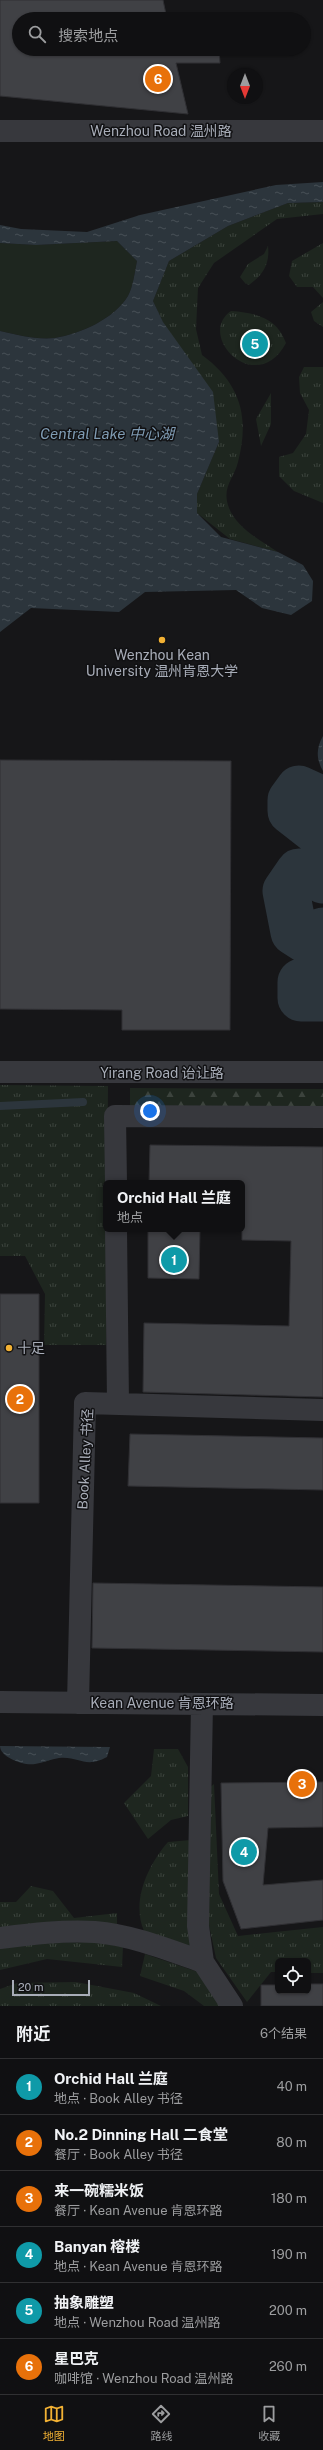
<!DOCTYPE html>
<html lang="zh">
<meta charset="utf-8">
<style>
body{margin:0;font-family:"Public Sans","Noto Sans SC",sans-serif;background:#19191b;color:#f1f3f6}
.controls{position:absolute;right:12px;bottom:12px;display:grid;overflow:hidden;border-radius:6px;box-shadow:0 1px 3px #0004}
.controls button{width:36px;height:36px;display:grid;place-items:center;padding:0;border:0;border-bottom:1px solid #303032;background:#101012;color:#f1f3f6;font:20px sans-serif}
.compass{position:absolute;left:227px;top:68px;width:36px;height:36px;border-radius:50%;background:#101012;box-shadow:0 1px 3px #0004;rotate:180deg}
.scale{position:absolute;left:12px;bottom:10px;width:78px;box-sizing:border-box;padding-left:4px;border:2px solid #a8adb8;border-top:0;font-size:11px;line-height:14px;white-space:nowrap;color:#a8adb8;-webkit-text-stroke:3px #111113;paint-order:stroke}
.you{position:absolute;left:150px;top:1111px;width:14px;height:14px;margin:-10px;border:3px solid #fff;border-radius:50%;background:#1a73e8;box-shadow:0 0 0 6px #1a73e833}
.badge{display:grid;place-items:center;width:26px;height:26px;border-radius:50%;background:#f2b134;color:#fff;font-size:13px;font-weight:700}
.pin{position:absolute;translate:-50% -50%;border:2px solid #fff;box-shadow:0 1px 4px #0006}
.popup{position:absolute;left:103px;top:1180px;width:142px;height:52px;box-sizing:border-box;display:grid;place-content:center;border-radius:6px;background:#101012;filter:drop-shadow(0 1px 3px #0005);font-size:13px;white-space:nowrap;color:#9c9d9f}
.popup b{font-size:15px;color:#f1f3f6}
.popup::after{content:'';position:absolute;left:50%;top:100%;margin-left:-8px;border:8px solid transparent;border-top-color:#101012}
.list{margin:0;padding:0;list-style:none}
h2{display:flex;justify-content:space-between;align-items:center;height:52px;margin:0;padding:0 16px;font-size:17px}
h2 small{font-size:13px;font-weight:400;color:#9c9d9f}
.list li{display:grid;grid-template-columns:26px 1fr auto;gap:12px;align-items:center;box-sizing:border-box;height:56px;padding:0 16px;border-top:1px solid #303032}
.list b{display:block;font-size:15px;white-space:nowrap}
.list p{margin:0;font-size:13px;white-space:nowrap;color:#9c9d9f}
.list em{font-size:13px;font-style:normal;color:#9c9d9f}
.icon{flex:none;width:22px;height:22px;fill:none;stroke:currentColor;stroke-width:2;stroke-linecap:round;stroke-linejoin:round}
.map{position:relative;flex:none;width:323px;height:2006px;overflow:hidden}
.search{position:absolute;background:#101012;box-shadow:0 1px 3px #0004;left:12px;right:12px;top:12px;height:44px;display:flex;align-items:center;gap:10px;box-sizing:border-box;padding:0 14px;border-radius:22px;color:#9c9d9f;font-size:15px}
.sheet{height:388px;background:#101012}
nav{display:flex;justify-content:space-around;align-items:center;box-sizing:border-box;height:56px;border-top:1px solid #303032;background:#101012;font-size:11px;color:#9c9d9f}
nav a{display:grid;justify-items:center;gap:2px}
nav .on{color:#f2b134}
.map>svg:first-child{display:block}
</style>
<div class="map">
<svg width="323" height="2006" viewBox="0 0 323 2006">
<defs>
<pattern id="grass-tufts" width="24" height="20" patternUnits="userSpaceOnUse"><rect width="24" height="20" fill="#1e261f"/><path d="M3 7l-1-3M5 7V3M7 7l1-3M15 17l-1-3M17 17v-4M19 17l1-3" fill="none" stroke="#3c433d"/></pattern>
<pattern id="forest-firs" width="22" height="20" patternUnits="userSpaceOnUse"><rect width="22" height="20" fill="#1e261f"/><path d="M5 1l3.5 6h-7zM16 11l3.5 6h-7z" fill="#3c433d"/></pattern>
<pattern id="water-ripples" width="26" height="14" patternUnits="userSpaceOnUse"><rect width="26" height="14" fill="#2c353c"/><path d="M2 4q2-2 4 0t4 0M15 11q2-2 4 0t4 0" fill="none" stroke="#485056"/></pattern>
</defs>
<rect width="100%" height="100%" fill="#161618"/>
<path fill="url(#grass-tufts)" d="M 323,202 L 323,214 L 277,219 L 214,263 L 198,288 L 196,329 L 202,355 C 240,383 250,416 238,462 C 234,479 221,487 229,508 C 236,527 261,541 278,552 L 230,539 L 197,513 L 197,494 L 219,442 L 153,301 L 169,261 L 228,226 L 288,203 Z
M 323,243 L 323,298 L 313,287 L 297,287 L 289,276 L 292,261 Z
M 268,246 C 270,264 263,275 249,285 L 245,283 L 240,277 L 248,264 L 264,254 Z
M 323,302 L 323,327 L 314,321 L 311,312 Z
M 231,311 C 257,313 277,318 286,343 C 257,398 195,336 231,311 Z
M 304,367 L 323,367 L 323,503 L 294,491 L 279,476 L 279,457 L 293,453 L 306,434 L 309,410 L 300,393 L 299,377 Z
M 271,393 L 271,424 L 261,446 L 256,419 Z
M 0,1085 L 108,1086 L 106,1345 L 44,1345 L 45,1294 L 25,1256 L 0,1256 Z
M 154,1749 L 178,1749 L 188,1767 L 188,1816 L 171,1820 L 148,1839 L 124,1803 L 151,1776 Z
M 214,1784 L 219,1894 L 238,1936 L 323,1927 L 323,1973 L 308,1973 L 308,1961 L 278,1961 L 278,1972 L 271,1972 L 247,2002 L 216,1958 L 209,1925 L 208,1789 Z
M 191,1840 L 191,1947 L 144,1931 C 131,1901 148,1865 168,1842 Z
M 31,1886 L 53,1891 L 74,1918 L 117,1913 L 117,1926 L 0,1929 L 0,1902 L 16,1902 Z
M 97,1942 L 123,1947 L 122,1967 L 47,1959 L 0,1970 L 0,1947 L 28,1943 Z
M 145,1954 L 201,1973 L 221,2006 L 204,2006 L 184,1991 L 140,1976 Z
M 76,1982 L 134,1993 L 161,2006 L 0,2006 L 0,1989 L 17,1983 Z"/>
<path fill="url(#forest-firs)" d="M 130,1088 L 323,1089 L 323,1109 L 130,1108 Z"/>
<path fill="#1e261f" d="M 117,241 L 137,261 C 135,271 133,287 128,296 C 114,319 80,334 55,338 C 38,340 17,335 0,331 L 0,243 L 36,245 Z"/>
<path fill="url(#water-ripples)" d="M 323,182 L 323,202 L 288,203 L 228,226 L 169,261 L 153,301 L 163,322 L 213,392 L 219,442 L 197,494 L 197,513 L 221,537 L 278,552 L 303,565 L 313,581 L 312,601 L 291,615 L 262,608 L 236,590 L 145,592 L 119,612 L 31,608 L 0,632 L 0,331 C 17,335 37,340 55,338 C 80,334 114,319 128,296 C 133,287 135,271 137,261 L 117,241 L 36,245 L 0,243 L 0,225 L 21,229 L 87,232 L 140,215 L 276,185 Z
M 323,736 L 323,771 C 316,759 316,748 323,736 Z
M 0,1746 L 110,1747 L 107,1757 C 85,1769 80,1756 59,1758 C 51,1759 43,1763 35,1764 C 23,1766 0,1757 0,1746 Z"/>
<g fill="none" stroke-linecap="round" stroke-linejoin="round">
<path stroke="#2c353c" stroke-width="8" d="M 0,1106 L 83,1102"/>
<path stroke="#2c353c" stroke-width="47" d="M 323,800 L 299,789 L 291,800 L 291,811 L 323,836
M 323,880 C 318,873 307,872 299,872 L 286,891 L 294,932 L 308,941 L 323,931
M 323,978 L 301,982 L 301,998 L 323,998"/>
</g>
<path fill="#404145" stroke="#303034" d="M 0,0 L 163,0 L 167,19 L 190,19 L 19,19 L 19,49 L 219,49 L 220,63 L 176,63 L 188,114 L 0,96 Z
M 0,760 L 231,761 L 230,1030 L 122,1030 L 122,1010 L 0,1009 Z
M 150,1145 L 323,1147 L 323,1397 L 143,1392 L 144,1323 L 289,1326 L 291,1241 L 242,1240 L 242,1183 L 149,1183 Z
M 148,1229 L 200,1229 L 199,1279 L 148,1278 Z
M 0,1294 L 39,1294 L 39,1503 L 0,1503 Z
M 130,1434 L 323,1438 L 323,1490 L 128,1486 Z
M 93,1583 L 323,1587 L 323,1652 L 92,1648 Z
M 323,1782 L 323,1827 L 268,1828 L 263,1885 L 323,1880 L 323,1920 L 241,1929 L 223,1881 L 221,1783 Z
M 308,1984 L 323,1984 L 323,2006 L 261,2006 L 261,1985 L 278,1985 L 278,1991 L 308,1991 Z"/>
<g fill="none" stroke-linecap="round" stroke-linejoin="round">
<path stroke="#37383d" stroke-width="22" d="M 0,131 L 323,131
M 0,1072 L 323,1072
M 116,1183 L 115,1116 L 323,1117
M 116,1229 L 118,1403
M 0,1702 L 323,1705
M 78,1703 L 85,1403 L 323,1410
M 202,1704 L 198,1926 L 203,1962 L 232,2006
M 0,1938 C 31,1934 63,1930 95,1932 C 132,1935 169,1950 203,1962"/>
</g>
<g fill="#f2b134" stroke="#111113" stroke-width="1.5">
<circle cx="162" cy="640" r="4"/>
<circle cx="9" cy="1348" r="4"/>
</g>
<g text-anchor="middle" stroke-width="3" stroke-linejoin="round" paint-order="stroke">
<g font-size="14" fill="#a8adb8" stroke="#111113">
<text x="161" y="136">Wenzhou Road 温州路</text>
<text x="162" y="1078">Yirang Road 诒让路</text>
<text transform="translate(85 1459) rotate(-87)" y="5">Book Alley 书径</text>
<text x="162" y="1708">Kean Avenue 肯恩环路</text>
</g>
<g font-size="14" fill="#a8adb8" stroke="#111113">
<text x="162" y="660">Wenzhou Kean<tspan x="162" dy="16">University 温州肯恩大学</tspan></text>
<text x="17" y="1353" text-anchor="start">十足</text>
</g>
<g font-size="15" font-style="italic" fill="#7f9bb3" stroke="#111113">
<text x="107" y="439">Central Lake 中心湖</text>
</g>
</g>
</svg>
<div class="controls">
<button><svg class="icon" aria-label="locate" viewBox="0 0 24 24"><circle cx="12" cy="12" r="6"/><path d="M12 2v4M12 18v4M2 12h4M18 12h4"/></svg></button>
</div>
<svg class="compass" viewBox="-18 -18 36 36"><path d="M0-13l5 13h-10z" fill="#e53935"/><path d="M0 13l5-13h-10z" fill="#9c9d9f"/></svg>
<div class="scale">20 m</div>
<div class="you"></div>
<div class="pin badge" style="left:174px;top:1260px;background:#0f9aa8">1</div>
<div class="popup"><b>Orchid Hall 兰庭</b>地点</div>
<div class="pin badge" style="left:20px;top:1399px;background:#e8710a">2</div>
<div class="pin badge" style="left:302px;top:1784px;background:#e8710a">3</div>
<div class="pin badge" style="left:244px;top:1852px;background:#0f9aa8">4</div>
<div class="pin badge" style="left:255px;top:344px;background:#0f9aa8">5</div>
<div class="pin badge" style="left:158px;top:79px;background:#e8710a">6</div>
<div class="search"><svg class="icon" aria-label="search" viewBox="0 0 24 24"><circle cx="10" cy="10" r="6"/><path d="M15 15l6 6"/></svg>搜索地点</div>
</div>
<section class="sheet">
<h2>附近<small>6个结果</small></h2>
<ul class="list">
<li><span class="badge" style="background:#0f9aa8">1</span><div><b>Orchid Hall 兰庭</b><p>地点 · Book Alley 书径</p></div><em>40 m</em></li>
<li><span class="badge" style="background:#e8710a">2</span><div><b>No.2 Dinning Hall 二食堂</b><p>餐厅 · Book Alley 书径</p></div><em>80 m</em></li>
<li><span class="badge" style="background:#e8710a">3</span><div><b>来一碗糯米饭</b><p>餐厅 · Kean Avenue 肯恩环路</p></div><em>180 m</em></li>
<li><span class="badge" style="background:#0f9aa8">4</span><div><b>Banyan 榕楼</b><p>地点 · Kean Avenue 肯恩环路</p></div><em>190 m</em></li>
<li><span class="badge" style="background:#0f9aa8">5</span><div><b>抽象雕塑</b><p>地点 · Wenzhou Road 温州路</p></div><em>200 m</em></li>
<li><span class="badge" style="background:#e8710a">6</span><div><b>星巴克</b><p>咖啡馆 · Wenzhou Road 温州路</p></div><em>260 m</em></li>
</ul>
</section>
<nav>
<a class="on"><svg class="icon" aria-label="map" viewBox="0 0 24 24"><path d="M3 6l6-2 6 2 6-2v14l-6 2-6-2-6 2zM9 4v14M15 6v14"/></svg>地图</a>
<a><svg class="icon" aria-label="directions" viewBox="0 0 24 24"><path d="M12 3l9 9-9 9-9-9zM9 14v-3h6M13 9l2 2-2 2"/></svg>路线</a>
<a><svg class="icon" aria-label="saved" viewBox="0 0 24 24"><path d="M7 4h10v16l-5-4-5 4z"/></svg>收藏</a>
</nav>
